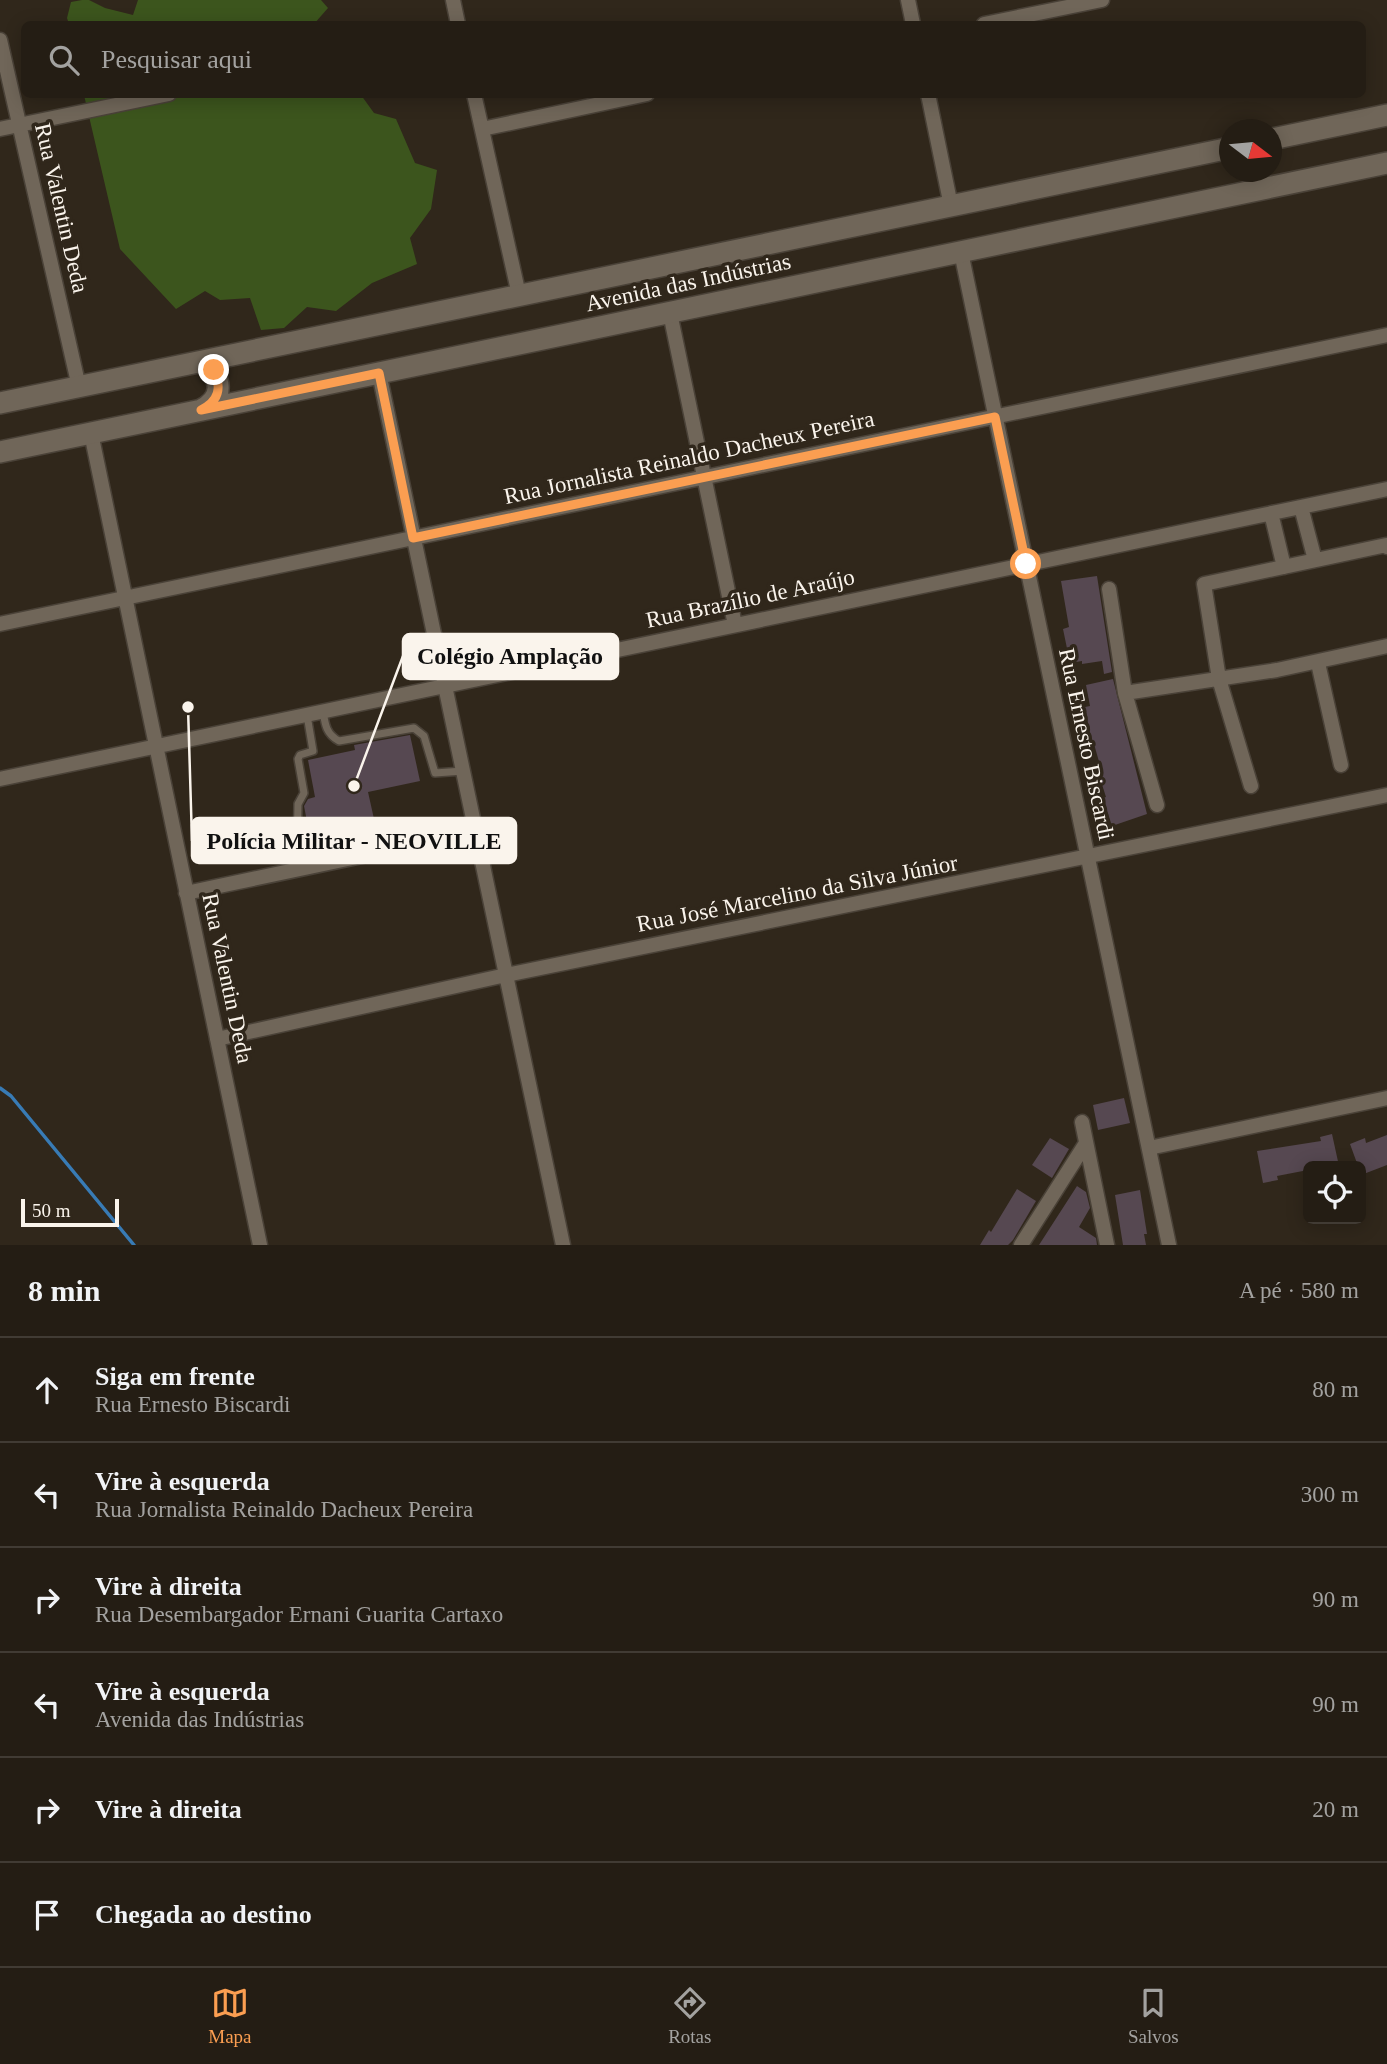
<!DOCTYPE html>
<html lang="pt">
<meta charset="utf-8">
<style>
body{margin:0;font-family:Georgia,serif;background:#2c261d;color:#f1f3f6}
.controls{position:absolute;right:21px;bottom:21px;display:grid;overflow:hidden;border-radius:10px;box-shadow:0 4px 18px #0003}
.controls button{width:63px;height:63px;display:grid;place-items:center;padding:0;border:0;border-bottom:2px solid #413b34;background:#241d14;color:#f1f3f6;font:35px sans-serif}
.compass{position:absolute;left:1219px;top:119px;width:63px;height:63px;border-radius:50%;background:#241d14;box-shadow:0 4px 18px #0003;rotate:106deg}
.scale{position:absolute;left:21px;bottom:18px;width:98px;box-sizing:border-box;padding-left:7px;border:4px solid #faf4ec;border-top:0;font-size:19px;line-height:24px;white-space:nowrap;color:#faf4ec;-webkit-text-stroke:5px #30271b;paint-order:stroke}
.stop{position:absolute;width:21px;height:21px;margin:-16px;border:5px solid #fb9e51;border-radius:50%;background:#fff}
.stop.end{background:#fb9e51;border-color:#fff;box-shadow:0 2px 7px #0008}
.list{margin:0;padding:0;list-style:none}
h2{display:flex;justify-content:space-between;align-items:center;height:91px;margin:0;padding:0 28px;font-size:30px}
h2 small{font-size:23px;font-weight:400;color:#a3a2a0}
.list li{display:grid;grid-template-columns:46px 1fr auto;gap:21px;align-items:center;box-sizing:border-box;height:105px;padding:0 28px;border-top:2px solid #413b34}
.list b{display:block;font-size:26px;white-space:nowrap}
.list p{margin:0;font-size:23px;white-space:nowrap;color:#a3a2a0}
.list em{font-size:23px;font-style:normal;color:#a3a2a0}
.icon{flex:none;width:38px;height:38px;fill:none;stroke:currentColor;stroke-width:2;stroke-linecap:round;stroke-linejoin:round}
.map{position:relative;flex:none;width:1387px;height:1245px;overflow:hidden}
.search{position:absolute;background:#241d14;box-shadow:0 4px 18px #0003;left:21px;right:21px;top:21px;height:77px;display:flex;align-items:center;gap:18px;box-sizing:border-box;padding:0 24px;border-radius:10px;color:#a3a2a0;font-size:26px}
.sheet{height:721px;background:#241d14}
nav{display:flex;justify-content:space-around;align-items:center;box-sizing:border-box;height:98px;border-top:2px solid #413b34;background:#241d14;font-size:19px;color:#a3a2a0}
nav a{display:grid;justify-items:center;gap:4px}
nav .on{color:#fb9e51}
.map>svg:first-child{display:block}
</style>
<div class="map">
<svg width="1387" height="1245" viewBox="0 0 1387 1245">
<rect width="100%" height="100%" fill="#30271b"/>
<path fill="#3c551d" d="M 82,0 L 89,0 L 105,8 L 133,15 L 138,0 L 321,0 L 328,8 L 314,24 L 69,24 L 67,18 L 71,2 Z
M 84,95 L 361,95 L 374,113 L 396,119 L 415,163 L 437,170 L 431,209 L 410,238 L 417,264 L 372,283 L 336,311 L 307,307 L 284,328 L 261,330 L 250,298 L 220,300 L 205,291 L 176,309 L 120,249 Z"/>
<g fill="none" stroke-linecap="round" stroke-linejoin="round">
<path stroke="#387bb5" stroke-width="3.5" d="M 0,1088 L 11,1096 L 134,1245"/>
</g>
<path fill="#564851" d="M 1097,576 L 1112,672 L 1104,674 L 1102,661 L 1082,664 L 1082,661 L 1070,663 L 1063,629 L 1069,627 L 1061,581 Z
M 1113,679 L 1147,814 L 1112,826 L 1103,798 L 1106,797 L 1096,766 L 1100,765 L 1094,744 L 1092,744 L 1085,707 L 1090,706 L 1086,685 Z
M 410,735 L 420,781 L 368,792 L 376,828 L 311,842 L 304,806 L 308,799 L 315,797 L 308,760 L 355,750 L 354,745 Z
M 1124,1098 L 1130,1123 L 1098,1130 L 1093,1105 Z
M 1332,1134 L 1339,1166 L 1308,1166 L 1308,1170 L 1277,1176 L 1278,1180 L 1263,1183 L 1257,1151 L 1321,1141 L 1320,1137 Z
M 1387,1135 L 1387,1165 L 1361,1175 L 1361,1166 L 1358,1166 L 1350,1144 L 1365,1138 L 1366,1143 Z
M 1050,1138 L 1069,1149 L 1052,1178 L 1032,1165 Z
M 1077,1186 L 1086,1192 L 1090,1208 L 1079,1227 L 1096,1238 L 1097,1245 L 1039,1245 Z
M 1017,1189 L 1036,1201 L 1013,1240 L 1008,1245 L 980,1245 L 989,1230 L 991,1232 Z
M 1140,1190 L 1147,1234 L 1144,1234 L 1146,1245 L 1123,1245 L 1115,1195 Z"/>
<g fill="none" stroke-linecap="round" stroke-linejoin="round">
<g stroke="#4a4238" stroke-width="10">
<path id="service" d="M 323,711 C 325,724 326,734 339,741 L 414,728 L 424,736 L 435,773 L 463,771
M 300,869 L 297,853 L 298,804 L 304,793 L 298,759 L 300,755 L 313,751 L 307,715"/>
</g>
<g stroke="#4a4238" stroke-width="17">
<path id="minor" d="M 453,0 L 458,24
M 908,0 L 913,24
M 984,24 L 1102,0
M 0,40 L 79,387
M 474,94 L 519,295
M 928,94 L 951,206
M 0,129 L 169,94
M 482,129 L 647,94
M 961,252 L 1169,1245
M 670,313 L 735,625
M 379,373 L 563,1245
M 91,433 L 260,1245
M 1301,507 L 1315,560
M 1271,513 L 1284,567
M 1109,589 L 1125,693 L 1157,805
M 0,624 L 1387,335
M 1318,663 L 1341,765
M 1125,693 L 1277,670 L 1387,646
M 0,779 L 1387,489
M 1251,786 L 1219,679 L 1204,584 L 1386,545 L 1387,547
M 186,893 L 476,832
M 217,1039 L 506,975 L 1387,795
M 1082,1122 L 1107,1245
M 1149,1148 L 1387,1098
M 1021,1245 L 1086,1143"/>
</g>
<g stroke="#4a4238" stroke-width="24">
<path id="secondary" d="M 1272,139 L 1387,115
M 0,403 L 1230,148
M 201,410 C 226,397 221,377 203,361
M 0,452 L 1387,163"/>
</g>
<use href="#service" stroke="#706659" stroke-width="7"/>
<use href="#minor" stroke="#706659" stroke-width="14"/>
<use href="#secondary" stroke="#706659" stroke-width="21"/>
</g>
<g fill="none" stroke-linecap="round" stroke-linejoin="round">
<path stroke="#fb9e51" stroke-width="9" d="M 214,370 C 222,388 219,401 201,410 L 379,373 L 413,538 L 995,417 L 1026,564"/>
</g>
<g text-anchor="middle" stroke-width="7" stroke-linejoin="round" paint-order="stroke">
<g font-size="23" fill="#faf4ec" stroke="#30271b">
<text transform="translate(62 208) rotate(77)" y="8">Rua Valentin Deda</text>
<text transform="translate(688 282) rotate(-12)" y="8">Avenida das Indústrias</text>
<text transform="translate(689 457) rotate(-12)" y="8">Rua Jornalista Reinaldo Dacheux Pereira</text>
<text transform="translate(750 598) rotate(-12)" y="8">Rua Brazílio de Araújo</text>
<text transform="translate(1087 744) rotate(78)" y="8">Rua Ernesto Biscardi</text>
<text transform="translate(797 893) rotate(-11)" y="8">Rua José Marcelino da Silva Júnior</text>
<text transform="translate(228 978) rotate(78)" y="8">Rua Valentin Deda</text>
</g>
</g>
<path fill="none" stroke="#faf4ec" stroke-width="2.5" d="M354 786L403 656M188 707L192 841"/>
<g fill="#faf4ec" stroke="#30271b" stroke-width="2.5">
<circle cx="354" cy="786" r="7"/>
<circle cx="188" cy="707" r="7"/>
</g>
<g fill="#faf4ec" stroke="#faf4ec" stroke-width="2.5">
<rect x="403" y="634" width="215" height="45" rx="7"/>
<rect x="192" y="818" width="324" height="45" rx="7"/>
</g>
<g font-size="24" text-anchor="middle" font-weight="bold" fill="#111">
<text x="510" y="664">Colégio Amplação</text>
<text x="354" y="849">Polícia Militar - NEOVILLE</text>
</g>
</svg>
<div class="controls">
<button><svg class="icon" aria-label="locate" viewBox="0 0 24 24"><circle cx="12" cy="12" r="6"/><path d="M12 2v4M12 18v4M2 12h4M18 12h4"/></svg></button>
</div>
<svg class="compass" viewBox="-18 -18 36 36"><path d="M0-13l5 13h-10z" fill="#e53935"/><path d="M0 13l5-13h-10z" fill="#a3a2a0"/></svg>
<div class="scale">50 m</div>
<div class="stop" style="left:1026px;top:564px"></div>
<div class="stop end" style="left:214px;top:370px"></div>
<div class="search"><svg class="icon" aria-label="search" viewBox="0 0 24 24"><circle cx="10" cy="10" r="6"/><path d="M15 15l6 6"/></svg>Pesquisar aqui</div>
</div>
<section class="sheet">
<h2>8 min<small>A pé · 580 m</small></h2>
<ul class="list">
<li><svg class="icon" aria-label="ahead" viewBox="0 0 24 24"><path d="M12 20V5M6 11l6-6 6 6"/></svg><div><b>Siga em frente</b><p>Rua Ernesto Biscardi</p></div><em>80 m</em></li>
<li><svg class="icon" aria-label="left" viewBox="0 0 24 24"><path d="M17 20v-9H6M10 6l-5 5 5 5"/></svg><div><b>Vire à esquerda</b><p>Rua Jornalista Reinaldo Dacheux Pereira</p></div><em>300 m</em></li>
<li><svg class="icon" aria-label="right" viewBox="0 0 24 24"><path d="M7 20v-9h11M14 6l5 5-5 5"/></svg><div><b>Vire à direita</b><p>Rua Desembargador Ernani Guarita Cartaxo</p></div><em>90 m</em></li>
<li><svg class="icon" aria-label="left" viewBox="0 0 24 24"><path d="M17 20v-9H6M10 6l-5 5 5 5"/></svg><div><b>Vire à esquerda</b><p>Avenida das Indústrias</p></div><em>90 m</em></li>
<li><svg class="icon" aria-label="right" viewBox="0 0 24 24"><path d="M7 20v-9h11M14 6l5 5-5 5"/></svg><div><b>Vire à direita</b></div><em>20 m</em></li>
<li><svg class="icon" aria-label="arrive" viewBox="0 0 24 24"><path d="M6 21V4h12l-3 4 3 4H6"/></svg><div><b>Chegada ao destino</b></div></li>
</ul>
</section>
<nav>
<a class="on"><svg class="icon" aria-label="map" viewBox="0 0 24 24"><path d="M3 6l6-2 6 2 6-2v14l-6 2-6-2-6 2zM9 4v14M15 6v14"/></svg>Mapa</a>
<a><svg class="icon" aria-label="directions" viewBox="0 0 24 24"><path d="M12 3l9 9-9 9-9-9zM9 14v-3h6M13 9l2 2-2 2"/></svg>Rotas</a>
<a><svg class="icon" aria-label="saved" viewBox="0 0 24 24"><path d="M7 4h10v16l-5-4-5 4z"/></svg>Salvos</a>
</nav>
